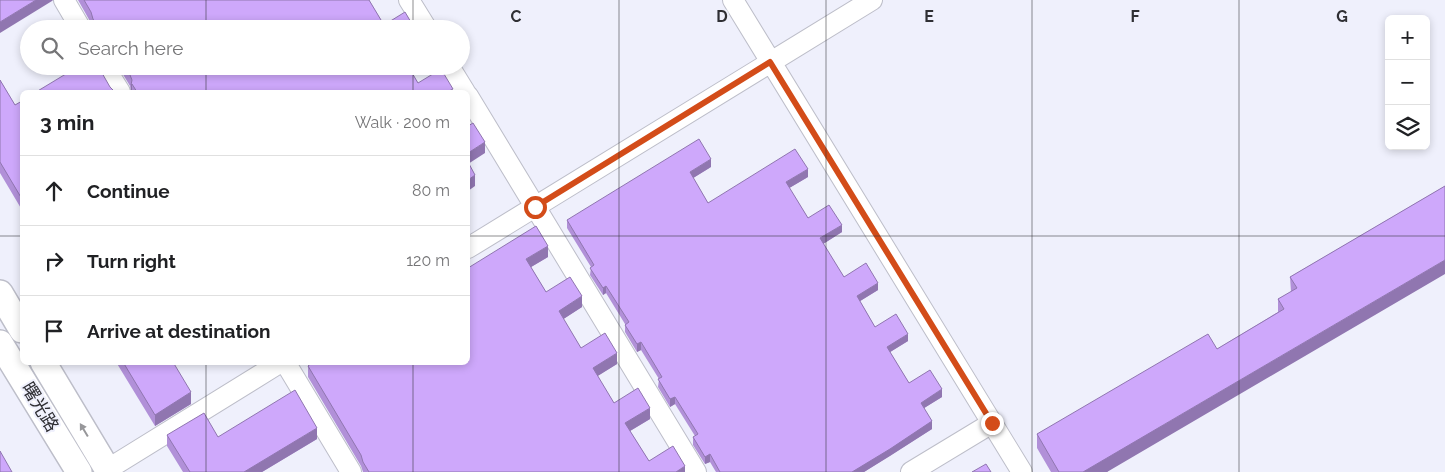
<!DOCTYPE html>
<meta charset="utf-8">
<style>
body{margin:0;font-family:Raleway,"Noto Sans SC",sans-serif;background:#f6f6f6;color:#202124}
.controls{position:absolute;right:15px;top:15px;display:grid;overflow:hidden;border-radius:8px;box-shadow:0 2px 8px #0003}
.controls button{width:45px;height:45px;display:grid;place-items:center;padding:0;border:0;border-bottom:1px solid #e0e0e0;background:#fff;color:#202124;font:25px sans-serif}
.stop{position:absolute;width:15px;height:15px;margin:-11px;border:4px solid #d34c19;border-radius:50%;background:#fff}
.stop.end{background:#d34c19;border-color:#fff;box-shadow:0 1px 5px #0008}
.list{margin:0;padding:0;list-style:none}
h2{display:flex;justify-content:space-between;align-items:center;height:65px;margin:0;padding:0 20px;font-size:21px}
h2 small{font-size:16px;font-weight:400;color:#757577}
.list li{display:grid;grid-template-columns:32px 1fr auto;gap:15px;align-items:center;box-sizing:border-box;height:70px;padding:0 20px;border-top:1px solid #e0e0e0}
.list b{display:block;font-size:19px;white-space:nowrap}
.list em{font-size:16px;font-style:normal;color:#757577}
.icon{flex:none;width:28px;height:28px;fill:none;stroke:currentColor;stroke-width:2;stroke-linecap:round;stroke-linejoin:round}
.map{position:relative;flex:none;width:1445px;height:472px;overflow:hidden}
.search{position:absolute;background:#fff;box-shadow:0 2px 8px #0003;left:20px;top:20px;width:450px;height:55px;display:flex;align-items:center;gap:12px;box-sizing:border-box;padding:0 18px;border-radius:28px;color:#757577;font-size:19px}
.panel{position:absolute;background:#fff;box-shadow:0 2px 8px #0003;left:20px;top:90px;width:450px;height:275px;border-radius:8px}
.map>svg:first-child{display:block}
</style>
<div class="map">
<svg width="1445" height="472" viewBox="0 0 1445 472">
<rect width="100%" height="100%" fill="#eff0fc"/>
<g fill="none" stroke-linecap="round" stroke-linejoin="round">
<g stroke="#bdbec9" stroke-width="22">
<path id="minor" d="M 64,0 L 81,29
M 409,0 L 427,29
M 733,0 L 1022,472
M 104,66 L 120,92
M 449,66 L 465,92
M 468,96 L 696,472
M 468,248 L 872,0
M 285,362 L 351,472
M 108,469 L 281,362
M 911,472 L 992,423"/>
</g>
<g stroke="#bdbec9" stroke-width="28">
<path id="tertiary" d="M 0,293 L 22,330
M 0,343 L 79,472
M 43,362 L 109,472"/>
</g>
<use href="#minor" stroke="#fff" stroke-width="20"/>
<use href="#tertiary" stroke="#fff" stroke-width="25"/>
</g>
<path fill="#b190d8" d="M 78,0 L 369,0 L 384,25 L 415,29 L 92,29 L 91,23 Z
M 118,66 L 408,66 L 418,83 L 453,92 L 131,92 L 130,86 Z
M 0,80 L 15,105 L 22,101 L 22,210 L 0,173 Z
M 711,167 L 693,178 L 708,203 L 808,177 L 789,188 L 808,218 L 842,232 L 823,244 L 844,277 L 878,290 L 860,301 L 875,327 L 908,341 L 890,352 L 909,383 L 942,397 L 924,408 L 932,429 L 864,472 L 716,472 L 710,462 L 705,464 L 693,445 L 693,437 L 695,436 L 675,404 L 670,407 L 658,387 L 659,379 L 641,350 L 637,352 L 625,332 L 625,324 L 606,293 L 603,295 L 590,275 L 591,267 L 567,228 L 567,220 Z
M 1445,186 L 1107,472 L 1051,472 L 1037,448 L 1037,434 L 1217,349 L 1278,312 L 1278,299 L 1291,292 L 1290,277 Z
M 548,257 L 531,267 L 546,292 L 582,307 L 563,319 L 581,348 L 617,364 L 597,376 L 614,403 L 650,419 L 630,431 L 649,461 L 685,472 L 363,472 L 361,466 L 308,377 L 308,366 L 468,268 Z
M 116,362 L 173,362 L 191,404 L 155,426 Z
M 167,435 L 218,437 L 317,439 L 262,472 L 183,472 L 167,446 Z"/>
<path fill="#9076b0" d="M 36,0 L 53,0 L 52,1 L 0,33 L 0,22 Z
M 132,84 L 132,92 L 131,92 L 131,85 Z
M 485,142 L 485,153 L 468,164 L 468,153 Z
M 711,159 L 711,167 L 690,180 L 690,172 Z
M 808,169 L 808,177 L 786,190 L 786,182 Z
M 475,175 L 475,186 L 468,191 L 468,180 Z
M 842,225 L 842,232 L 820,246 L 820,238 Z
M 548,246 L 548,257 L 526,270 L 526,259 Z
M 1445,260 L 1445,274 L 1107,472 L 1083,472 Z
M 878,283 L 878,290 L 857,303 L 857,296 Z
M 606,286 L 606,293 L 603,295 L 603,288 Z
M 582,296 L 582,307 L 559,322 L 559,311 Z
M 908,334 L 908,341 L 887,354 L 887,347 Z
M 641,342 L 641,350 L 637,352 L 637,344 Z
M 617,353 L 617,364 L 593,379 L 593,368 Z
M 942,389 L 942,397 L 921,410 L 921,403 Z
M 191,392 L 191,404 L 155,426 L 155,415 Z
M 675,397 L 675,404 L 670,407 L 670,399 Z
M 650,408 L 650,419 L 625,434 L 625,423 Z
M 932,421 L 932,429 L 890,456 L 864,472 L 852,472 Z
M 317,428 L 317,439 L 262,472 L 244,472 Z
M 710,454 L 710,462 L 705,464 L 705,457 Z
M 685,466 L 685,472 L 676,472 Z"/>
<path fill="#cea8fb" stroke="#9076b0" d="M 0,0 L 36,0 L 0,22 Z
M 84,0 L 369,0 L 384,25 L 405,12 L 415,29 L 99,29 L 93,19 L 91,12 Z
M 79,66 L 98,66 L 110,87 L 114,91 L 119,92 L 36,92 Z
M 125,66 L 408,66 L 418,83 L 441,69 L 453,89 L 447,92 L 137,92 L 132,84 L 131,85 L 132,80 L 130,75 Z
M 0,80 L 15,105 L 22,101 L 22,199 L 0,162 Z
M 473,123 L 485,142 L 468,153 L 468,126 Z
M 699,139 L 711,159 L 690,172 L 708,203 L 795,149 L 808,169 L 786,182 L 808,218 L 829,205 L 842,225 L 820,238 L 844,277 L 866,263 L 878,283 L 857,296 L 875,327 L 896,314 L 908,334 L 887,347 L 909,383 L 930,370 L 942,389 L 921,403 L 932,421 L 890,449 L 852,472 L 720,472 L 710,454 L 705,457 L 693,437 L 698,434 L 675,397 L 670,399 L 658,379 L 662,377 L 641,342 L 637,344 L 625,325 L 629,322 L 606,286 L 603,288 L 590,268 L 594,265 L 567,220 Z
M 468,162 L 475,175 L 468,180 Z
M 1445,186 L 1445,260 L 1083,472 L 1059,472 L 1037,434 L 1208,334 L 1217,349 L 1284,309 L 1278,299 L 1297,288 L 1290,277 Z
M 536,226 L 548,246 L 526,259 L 546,292 L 570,277 L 582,296 L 559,311 L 581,348 L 605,333 L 617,353 L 593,368 L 614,403 L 638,388 L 650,408 L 625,423 L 649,461 L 673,446 L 685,466 L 676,472 L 369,472 L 363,462 L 361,455 L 308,366 L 313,362 L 468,362 L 468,268 Z
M 123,362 L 173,362 L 191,392 L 155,415 Z
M 295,390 L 317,428 L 244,472 L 190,472 L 167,435 L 204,413 L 218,437 Z
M 0,451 L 12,472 L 0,472 Z
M 986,464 L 991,472 L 972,472 Z"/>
<defs><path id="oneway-solid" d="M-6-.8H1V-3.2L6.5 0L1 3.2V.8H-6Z" transform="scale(1.25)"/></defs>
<use fill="#97979a" href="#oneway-solid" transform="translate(84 430) rotate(-121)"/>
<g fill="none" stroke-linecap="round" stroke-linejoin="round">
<path stroke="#d34c19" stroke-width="6" d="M 535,207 L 770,62 L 992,423"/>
</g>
<path fill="none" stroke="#2f2f34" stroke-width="1" stroke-opacity="0.55" d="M 206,0 L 206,29M 413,0 L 413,29M 619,0 L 619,472M 826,0 L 826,472M 1032,0 L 1032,472M 1239,0 L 1239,472M 206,66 L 206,92M 413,66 L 413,92M 0,236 L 22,236M 468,236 L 1445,236M 206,362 L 206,472M 413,362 L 413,472"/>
<g text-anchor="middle" stroke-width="4" stroke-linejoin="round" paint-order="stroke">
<g font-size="18" fill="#2f2f34" stroke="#eff0fc">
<text transform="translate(40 407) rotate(59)" y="6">曙光路</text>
</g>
</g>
<g font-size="16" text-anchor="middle" font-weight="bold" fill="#2f2f34" stroke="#eff0fc" stroke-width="4" stroke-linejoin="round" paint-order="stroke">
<text x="516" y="22">C</text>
<text x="722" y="22">D</text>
<text x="929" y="22">E</text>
<text x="1135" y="22">F</text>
<text x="1342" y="22">G</text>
</g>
</svg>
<div class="controls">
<button>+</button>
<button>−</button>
<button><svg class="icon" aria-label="layers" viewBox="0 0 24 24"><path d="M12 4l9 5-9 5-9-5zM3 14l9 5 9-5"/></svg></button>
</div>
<div class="stop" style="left:535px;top:207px"></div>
<div class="stop end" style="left:992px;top:423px"></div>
<div class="search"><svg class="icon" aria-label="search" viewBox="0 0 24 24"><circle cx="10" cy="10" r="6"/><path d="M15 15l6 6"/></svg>Search here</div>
<section class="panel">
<h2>3 min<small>Walk · 200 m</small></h2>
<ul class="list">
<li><svg class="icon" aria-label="ahead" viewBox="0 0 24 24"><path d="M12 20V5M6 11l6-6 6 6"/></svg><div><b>Continue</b></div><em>80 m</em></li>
<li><svg class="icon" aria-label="right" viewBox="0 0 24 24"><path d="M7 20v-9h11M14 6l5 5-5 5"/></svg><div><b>Turn right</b></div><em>120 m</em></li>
<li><svg class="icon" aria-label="arrive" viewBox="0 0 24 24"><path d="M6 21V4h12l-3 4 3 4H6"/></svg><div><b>Arrive at destination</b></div></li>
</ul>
</section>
</div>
